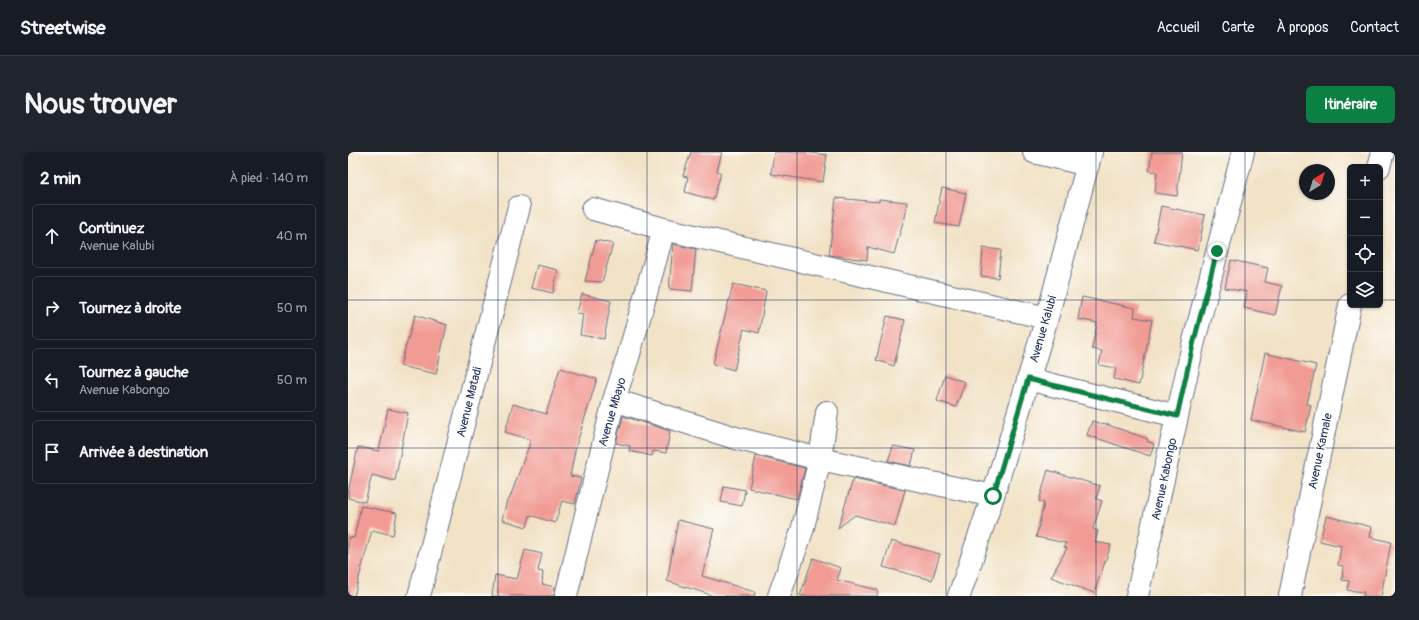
<!DOCTYPE html>
<html lang="fr">
<meta charset="utf-8">
<style>
body{margin:0;font-family:Pangolin,sans-serif;background:#20242c;color:#f1f3f6}
.controls{position:absolute;right:12px;top:12px;display:grid;overflow:hidden;border-radius:6px;box-shadow:0 1px 3px #0004}
.controls button{width:36px;height:36px;display:grid;place-items:center;padding:0;border:0;border-bottom:1px solid #363941;background:#171b24;color:#f1f3f6;font:20px sans-serif}
.compass{position:absolute;left:951px;top:12px;width:36px;height:36px;border-radius:50%;background:#171b24;box-shadow:0 1px 3px #0004;rotate:38deg}
.stop{position:absolute;width:12px;height:12px;margin:-9px;border:3px solid #0b8043;border-radius:50%;background:#fff}
.stop.end{background:#0b8043;border-color:#fff;box-shadow:0 1px 4px #0008}
.list{margin:0;padding:0;list-style:none}
h2{display:flex;justify-content:space-between;align-items:center;height:52px;margin:0;padding:0 16px;font-size:17px}
h2 small{font-size:13px;font-weight:400;color:#9ea1a6}
.list li{display:grid;grid-template-columns:26px 1fr auto;gap:12px;align-items:center;box-sizing:border-box;height:64px;margin:0 8px 8px;padding:0 8px;border:1px solid #363941;border-radius:6px}
.list b{display:block;font-size:15px;white-space:nowrap}
.list p{margin:0;font-size:13px;white-space:nowrap;color:#9ea1a6}
.list em{font-size:13px;font-style:normal;color:#9ea1a6}
.icon{flex:none;width:22px;height:22px;fill:none;stroke:currentColor;stroke-width:2;stroke-linecap:round;stroke-linejoin:round}
.map{position:relative;flex:none;width:1047px;height:444px;overflow:hidden;border-radius:6px}
header{display:flex;align-items:center;gap:24px;box-sizing:border-box;height:56px;padding:0 20px;background:#171b24;border-bottom:1px solid #363941}
header strong{font-size:19px}
nav{display:flex;gap:22px;margin-inline-start:auto;font-size:14px}
.intro{display:flex;align-items:center;justify-content:space-between;box-sizing:border-box;height:96px;padding:0 24px}
h1{margin:0;font-size:28px}
.button{padding:10px 18px;border-radius:6px;background:#0b8043;color:#fff;font-size:14px;font-weight:700}
main{display:flex;gap:24px;padding:0 24px}
aside{flex:1;background:#171b24;border-radius:6px;box-shadow:0 1px 3px #0004}
.map>svg:first-child{display:block}
</style>
<header>
<strong>Streetwise</strong>
<nav><a>Accueil</a><a>Carte</a><a>À propos</a><a>Contact</a></nav>
</header>
<div class="intro"><h1>Nous trouver</h1><a class="button">Itinéraire</a></div>
<main>
<aside>
<h2>2 min<small>À pied · 140 m</small></h2>
<ul class="list">
<li><svg class="icon" aria-label="ahead" viewBox="0 0 24 24"><path d="M12 20V5M6 11l6-6 6 6"/></svg><div><b>Continuez</b><p>Avenue Kalubi</p></div><em>40 m</em></li>
<li><svg class="icon" aria-label="right" viewBox="0 0 24 24"><path d="M7 20v-9h11M14 6l5 5-5 5"/></svg><div><b>Tournez à droite</b></div><em>50 m</em></li>
<li><svg class="icon" aria-label="left" viewBox="0 0 24 24"><path d="M17 20v-9H6M10 6l-5 5 5 5"/></svg><div><b>Tournez à gauche</b><p>Avenue Kabongo</p></div><em>50 m</em></li>
<li><svg class="icon" aria-label="arrive" viewBox="0 0 24 24"><path d="M6 21V4h12l-3 4 3 4H6"/></svg><div><b>Arrivée à destination</b></div></li>
</ul>
</aside>
<div class="map">
<svg width="1047" height="444" viewBox="0 0 1047 444">
<rect width="100%" height="100%" fill="#fdfcf7"/>
<filter id="ink" filterUnits="userSpaceOnUse"><feTurbulence type="fractalNoise" baseFrequency=".025" numOctaves="2"/><feDisplacementMap in="SourceGraphic" scale="8" xChannelSelector="R" yChannelSelector="G"/><feConvolveMatrix kernelMatrix="1 2 1 2 8 2 1 2 1" color-interpolation-filters="sRGB"/></filter>
<filter id="wash" filterUnits="userSpaceOnUse"><feTurbulence type="fractalNoise" baseFrequency=".012" numOctaves="4" result="noise"/><feDisplacementMap in="SourceGraphic" scale="16" xChannelSelector="R" yChannelSelector="G"/><feGaussianBlur stdDeviation="0.9" result="paint"/><feColorMatrix in="noise" values="0 0 0 0 0 0 0 0 0 0 0 0 0 0 0 0 0 1.4 0 .05"/><feComposite in="paint" operator="in"/></filter>
<g filter="url(#wash)">
<rect width="100%" height="100%" fill="#f2e2c6"/>
<g id="blocks">
<path fill="#f19b94" d="M 343,0 L 374,0 L 369,19 L 373,21 L 365,48 L 337,40 L 340,25 L 335,24 Z
M 426,0 L 456,0 L 479,3 L 475,30 L 423,22 Z
M 804,0 L 834,0 L 829,44 L 807,41 L 809,20 L 801,19 Z
M 594,36 L 618,41 L 611,75 L 587,71 Z
M 488,46 L 531,50 L 531,47 L 559,50 L 557,66 L 556,66 L 546,102 L 520,95 L 519,108 L 481,103 Z
M 813,54 L 857,63 L 850,98 L 806,89 Z
M 248,88 L 265,92 L 254,130 L 237,129 Z
M 325,92 L 348,97 L 344,139 L 321,137 Z
M 635,96 L 653,98 L 650,126 L 633,124 Z
M 883,108 L 920,116 L 917,130 L 934,134 L 927,163 L 896,156 L 899,140 L 877,136 Z
M 189,113 L 210,118 L 205,141 L 183,136 Z
M 385,132 L 418,139 L 411,181 L 396,177 L 386,218 L 365,212 Z
M 234,142 L 263,149 L 256,187 L 232,183 L 235,162 L 229,161 Z
M 734,145 L 787,156 L 786,165 L 804,168 L 791,233 L 766,227 L 768,216 L 751,213 L 754,199 L 744,197 L 749,171 L 730,167 Z
M 67,163 L 99,173 L 88,222 L 52,214 Z
M 539,164 L 557,168 L 546,214 L 528,208 Z
M 917,201 L 968,213 L 959,252 L 963,253 L 957,280 L 903,268 Z
M 212,216 L 249,227 L 228,294 L 222,324 L 233,326 L 227,352 L 214,349 L 207,371 L 182,363 L 179,375 L 154,368 L 159,348 L 161,348 L 183,288 L 157,280 L 165,252 L 198,262 Z
M 597,223 L 617,230 L 608,255 L 589,249 Z
M 40,257 L 60,261 L 47,329 L 24,323 L 17,350 L 0,346 L 0,340 L 10,295 L 31,299 Z
M 275,264 L 322,279 L 318,301 L 305,299 L 304,304 L 281,299 L 282,294 L 268,291 Z
M 744,269 L 754,272 L 755,271 L 800,287 L 799,289 L 806,292 L 802,304 L 739,283 Z
M 545,294 L 567,298 L 563,314 L 540,309 Z
M 408,304 L 457,316 L 449,347 L 401,336 Z
M 700,318 L 752,334 L 748,347 L 754,349 L 745,377 L 750,379 L 747,390 L 763,393 L 746,441 L 703,425 L 719,396 L 716,395 L 718,391 L 688,385 L 696,351 L 691,349 Z
M 505,327 L 557,338 L 547,374 L 507,363 L 490,376 Z
M 376,334 L 397,338 L 394,354 L 373,350 Z
M 13,354 L 49,361 L 45,383 L 24,378 L 6,444 L 0,444 L 0,385 L 6,386 Z
M 978,364 L 1024,375 L 1022,385 L 1043,390 L 1033,444 L 1015,444 L 1016,440 L 999,438 L 1001,429 L 994,428 L 995,414 L 990,413 L 993,394 L 972,389 Z
M 330,368 L 366,377 L 354,424 L 407,440 L 406,444 L 366,444 L 319,429 Z
M 543,389 L 592,402 L 584,428 L 535,415 Z
M 177,398 L 194,402 L 190,419 L 195,420 L 194,432 L 207,435 L 206,444 L 144,444 L 147,423 L 169,427 Z
M 465,406 L 493,416 L 489,428 L 530,438 L 529,444 L 452,444 Z"/>
</g>
</g>
<g filter="url(#ink)">
<use href="#blocks" fill-opacity="0" stroke="#666e82" stroke-width="1"/>
<g fill="none" stroke-linecap="round" stroke-linejoin="round">
<g stroke="#666e82" stroke-width="24">
<path id="street" d="M 686,0 L 740,13
M 1031,15 L 1035,0
M 245,57 L 316,77 L 638,152 L 699,166
M 680,227 L 829,264
M 266,248 L 391,287 L 472,307 L 645,344
M 71,444 L 171,55
M 218,444 L 266,248 L 281,202 L 316,77
M 431,444 L 454,379 L 472,307 L 479,260
M 611,444 L 645,344 L 699,166 L 743,0
M 789,444 L 845,193 L 895,0
M 942,444 L 1002,153"/>
</g>
<use href="#street" stroke="#fff" stroke-width="22"/>
</g>
</g>
<g fill="none" stroke-linecap="round" stroke-linejoin="round" filter="url(#ink)">
<path stroke="#0b8043" stroke-width="5" d="M 645,344 L 680,227 L 829,264 L 845,193 L 869,99"/>
</g>
<path fill="none" stroke="#1b2f5e" stroke-width="1" stroke-opacity="0.55" d="M 150,0 L 150,444M 299,0 L 299,444M 449,0 L 449,444M 598,0 L 598,444M 748,0 L 748,444M 897,0 L 897,444M 0,148 L 1002,148M 1032,148 L 1047,148M 0,296 L 1047,296"/>
<g text-anchor="middle" stroke-width="3" stroke-linejoin="round" paint-order="stroke">
<g font-size="12" fill="#1b2f5e" stroke="#fdfcf7">
<text transform="translate(695 177) rotate(-74)" y="4">Avenue Kalubi</text>
<text transform="translate(121 250) rotate(-76)" y="4">Avenue Matadi</text>
<text transform="translate(264 260) rotate(-74)" y="4">Avenue Mbayo</text>
<text transform="translate(972 299) rotate(-78)" y="4">Avenue Kamale</text>
<text transform="translate(816 327) rotate(-78)" y="4">Avenue Kabongo</text>
</g>
</g>
</svg>
<div class="controls">
<button>+</button>
<button>−</button>
<button><svg class="icon" aria-label="locate" viewBox="0 0 24 24"><circle cx="12" cy="12" r="6"/><path d="M12 2v4M12 18v4M2 12h4M18 12h4"/></svg></button>
<button><svg class="icon" aria-label="layers" viewBox="0 0 24 24"><path d="M12 4l9 5-9 5-9-5zM3 14l9 5 9-5"/></svg></button>
</div>
<svg class="compass" viewBox="-18 -18 36 36"><path d="M0-13l5 13h-10z" fill="#e53935"/><path d="M0 13l5-13h-10z" fill="#9ea1a6"/></svg>
<div class="stop" style="left:645px;top:344px"></div>
<div class="stop end" style="left:869px;top:99px"></div>
</div>
</main>
